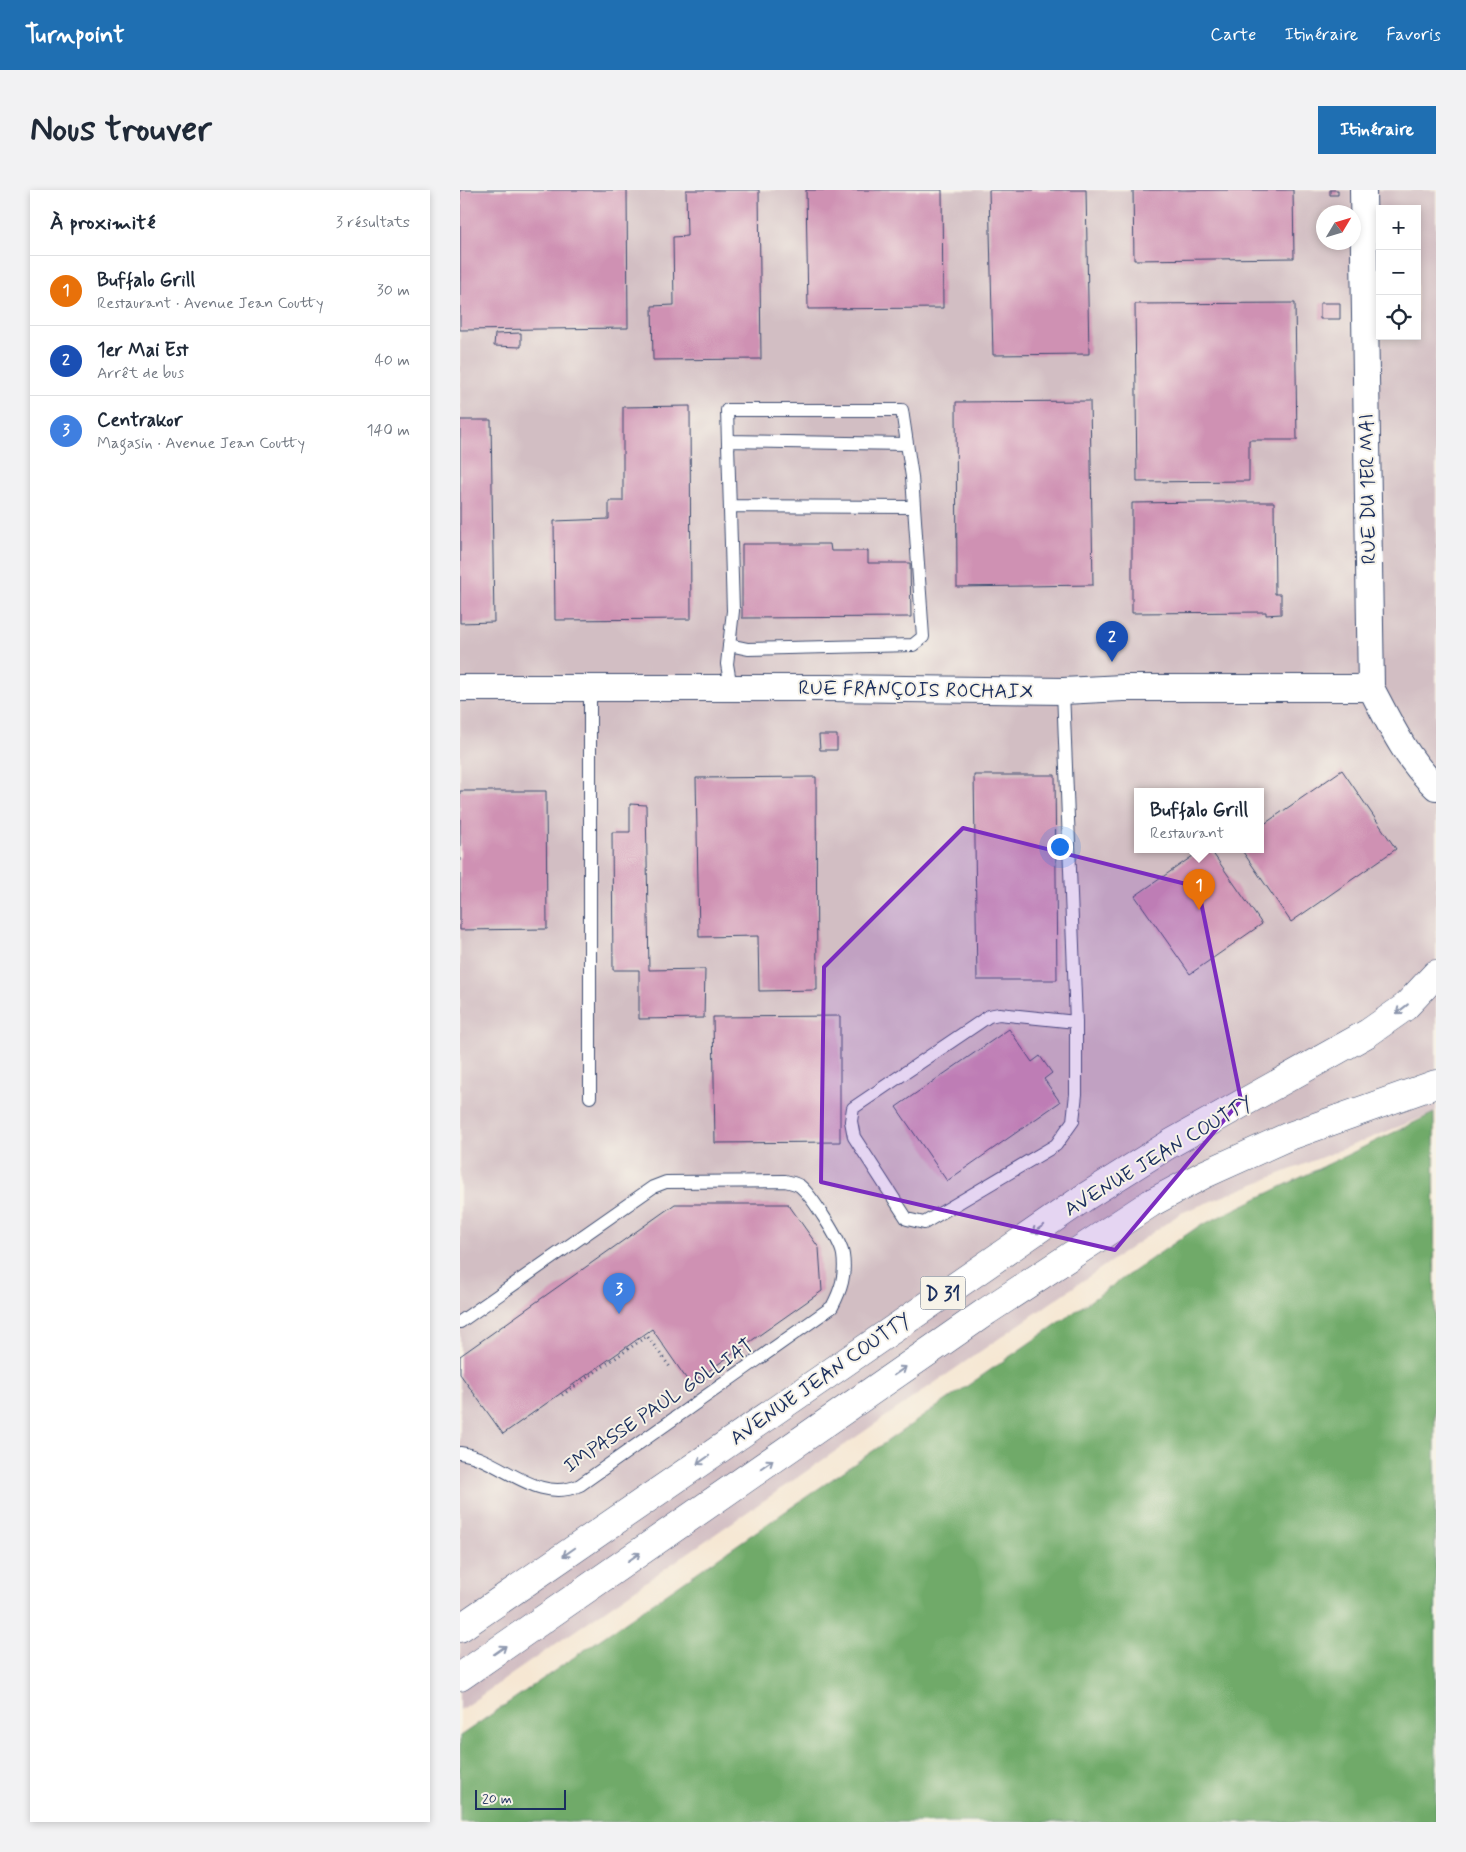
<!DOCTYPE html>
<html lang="fr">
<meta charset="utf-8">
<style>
body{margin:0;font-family:Mynerve,sans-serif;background:#f2f2f3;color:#1f2937}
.controls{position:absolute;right:15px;top:15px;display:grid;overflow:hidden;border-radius:0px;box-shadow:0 2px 8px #0003}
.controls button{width:45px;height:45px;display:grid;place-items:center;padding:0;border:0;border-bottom:1px solid #e0e1e3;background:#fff;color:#1f2937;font:25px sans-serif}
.compass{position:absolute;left:856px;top:15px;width:45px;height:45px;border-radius:50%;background:#fff;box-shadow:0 2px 8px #0003;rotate:52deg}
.scale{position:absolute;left:15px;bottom:12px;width:91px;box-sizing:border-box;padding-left:5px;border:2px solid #1b2f5e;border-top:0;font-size:14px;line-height:18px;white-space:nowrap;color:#1b2f5e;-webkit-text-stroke:4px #f7f3e8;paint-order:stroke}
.you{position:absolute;left:599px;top:656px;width:18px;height:18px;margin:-12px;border:4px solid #fff;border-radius:50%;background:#1a73e8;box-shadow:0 0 0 8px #1a73e833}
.badge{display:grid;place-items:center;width:32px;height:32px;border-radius:50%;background:#1f6fb2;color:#fff;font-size:16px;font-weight:700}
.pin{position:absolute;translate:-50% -41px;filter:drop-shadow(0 1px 2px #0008)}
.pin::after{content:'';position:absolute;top:26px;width:18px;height:15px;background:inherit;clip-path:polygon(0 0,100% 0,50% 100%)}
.popup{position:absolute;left:674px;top:598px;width:130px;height:65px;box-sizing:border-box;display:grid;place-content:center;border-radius:0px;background:#fff;filter:drop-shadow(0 1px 4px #0005);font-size:16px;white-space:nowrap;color:#747a83}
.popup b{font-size:19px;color:#1f2937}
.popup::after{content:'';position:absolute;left:50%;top:100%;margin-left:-10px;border:10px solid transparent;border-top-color:#fff}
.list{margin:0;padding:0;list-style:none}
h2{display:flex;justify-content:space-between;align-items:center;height:65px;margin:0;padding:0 20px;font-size:21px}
h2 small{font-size:16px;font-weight:400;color:#747a83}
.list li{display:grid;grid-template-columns:32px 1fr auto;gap:15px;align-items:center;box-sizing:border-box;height:70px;padding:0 20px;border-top:1px solid #e0e1e3}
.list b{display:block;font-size:19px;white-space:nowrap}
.list p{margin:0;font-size:16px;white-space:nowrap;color:#747a83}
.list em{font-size:16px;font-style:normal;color:#747a83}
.icon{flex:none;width:28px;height:28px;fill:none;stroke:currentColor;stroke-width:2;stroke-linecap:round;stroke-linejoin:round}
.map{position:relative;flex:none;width:976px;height:1632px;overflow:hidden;border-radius:0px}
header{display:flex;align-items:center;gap:30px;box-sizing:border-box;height:70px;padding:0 25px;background:#1f6fb2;color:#fff}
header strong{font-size:24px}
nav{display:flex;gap:28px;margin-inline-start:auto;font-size:18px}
.intro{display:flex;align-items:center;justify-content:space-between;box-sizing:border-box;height:120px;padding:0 30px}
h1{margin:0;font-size:35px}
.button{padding:12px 22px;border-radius:0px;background:#1f6fb2;color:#fff;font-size:18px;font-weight:700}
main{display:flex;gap:30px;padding:0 30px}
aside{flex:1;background:#fff;border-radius:0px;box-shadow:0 2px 8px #0003}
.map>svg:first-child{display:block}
</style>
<header>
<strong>Turnpoint</strong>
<nav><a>Carte</a><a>Itinéraire</a><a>Favoris</a></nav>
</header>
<div class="intro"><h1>Nous trouver</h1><a class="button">Itinéraire</a></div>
<main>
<aside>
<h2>À proximité<small>3 résultats</small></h2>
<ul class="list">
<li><span class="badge" style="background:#e8710a">1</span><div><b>Buffalo Grill</b><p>Restaurant · Avenue Jean Coutty</p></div><em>30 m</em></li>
<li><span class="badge" style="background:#1a4fb4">2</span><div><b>1er Mai Est</b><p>Arrêt de bus</p></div><em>40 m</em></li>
<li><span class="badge" style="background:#3f7fe0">3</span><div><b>Centrakor</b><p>Magasin · Avenue Jean Coutty</p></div><em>140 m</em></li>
</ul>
</aside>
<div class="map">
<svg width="976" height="1632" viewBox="0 0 976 1632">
<rect width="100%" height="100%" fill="#f7f3e8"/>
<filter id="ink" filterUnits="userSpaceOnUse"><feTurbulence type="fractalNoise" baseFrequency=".02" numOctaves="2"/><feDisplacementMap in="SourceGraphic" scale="10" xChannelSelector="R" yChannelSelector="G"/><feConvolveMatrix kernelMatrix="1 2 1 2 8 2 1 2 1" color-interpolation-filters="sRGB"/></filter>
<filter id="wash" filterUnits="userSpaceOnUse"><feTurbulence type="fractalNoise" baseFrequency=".0096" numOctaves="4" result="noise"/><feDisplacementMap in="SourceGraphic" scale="20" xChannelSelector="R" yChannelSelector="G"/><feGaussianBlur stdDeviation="1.12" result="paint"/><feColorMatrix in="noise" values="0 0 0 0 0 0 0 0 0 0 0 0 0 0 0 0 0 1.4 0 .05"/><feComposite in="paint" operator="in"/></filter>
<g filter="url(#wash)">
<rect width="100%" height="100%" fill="#f6e7d3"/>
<path fill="#d2bec3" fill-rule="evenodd" d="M 0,0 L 976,0 L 976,922 L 721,1023 L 0,1520 ZM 920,19 L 957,19 L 957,146 L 920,146 ZM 864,22 L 894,22 L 894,52 L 864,52 ZM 678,601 L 800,601 L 800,659 L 678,659 Z"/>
<path fill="#70aa69" stroke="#466c64" d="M 974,923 L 976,1632 L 0,1632 L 0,1546 L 736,1038 Z"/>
<g id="blocks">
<path fill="#cf91b3" d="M 0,0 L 167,0 L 168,138 L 0,140 Z
M 226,0 L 299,0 L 301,169 L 193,170 L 192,116 L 214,115 L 213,47 L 227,46 Z
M 346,0 L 482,0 L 483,118 L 348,119 Z
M 529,0 L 626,0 L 629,164 L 533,165 Z
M 673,0 L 833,0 L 834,68 L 674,70 Z
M 870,0 L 878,0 L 878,5 L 870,5 Z
M 835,113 L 837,250 L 789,250 L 789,291 L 677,292 L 675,114 Z
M 860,113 L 880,113 L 880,129 L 860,129 Z
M 61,143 L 61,157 L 34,156 L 35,144 Z
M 630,211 L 633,395 L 497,397 L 496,212 Z
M 230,216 L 231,429 L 95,430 L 94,331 L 149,329 L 149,311 L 163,311 L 163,217 Z
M 0,230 L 31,230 L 34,432 L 0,433 Z
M 747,312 L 814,312 L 815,404 L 821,404 L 821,424 L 806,425 L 806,422 L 672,423 L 672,313 Z
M 282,354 L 370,354 L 371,361 L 408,361 L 408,373 L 450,373 L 451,427 L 282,428 Z
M 359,545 L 377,545 L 377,560 L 360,560 Z
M 882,580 L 936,659 L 831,732 L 781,659 L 800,659 L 800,637 Z
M 514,585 L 595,585 L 597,790 L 517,790 Z
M 356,587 L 357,800 L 299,801 L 298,746 L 239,747 L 236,588 Z
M 0,601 L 86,601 L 87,739 L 0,740 Z
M 170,614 L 186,615 L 189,780 L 245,779 L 244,828 L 179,829 L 179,780 L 153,780 L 152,642 L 170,642 Z
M 743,659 L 750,659 L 802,734 L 730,784 L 675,706 Z
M 380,826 L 380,952 L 255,953 L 253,827 Z
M 549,839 L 572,872 L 580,866 L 592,883 L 584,889 L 600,912 L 487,991 L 436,917 Z
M 215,1014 L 328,1014 L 359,1058 L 362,1101 L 230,1194 L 192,1139 L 43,1244 L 0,1184 L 0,1166 Z"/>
</g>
</g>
<g filter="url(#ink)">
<use href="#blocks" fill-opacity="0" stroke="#3c4b70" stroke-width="1"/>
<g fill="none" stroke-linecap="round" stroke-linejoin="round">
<g stroke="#3c4b70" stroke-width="14">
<path id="lane" d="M 268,251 L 447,254
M 270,316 L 454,317
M 269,455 L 288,459 L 453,455 L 463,447 L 452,287 L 442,220 L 267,220 L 273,421 L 267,474 L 271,498
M 603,501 L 616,832 L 616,904 L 613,931 L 596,955 L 464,1033 L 447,1029 L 394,947 L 391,931 L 393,918 L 529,826 L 539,824 L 616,832
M 130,907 L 130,500
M 0,1132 L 193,997 L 206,992 L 325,991 C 330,992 335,993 340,996 C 351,1005 381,1051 383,1065 C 386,1085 381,1100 372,1117 L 120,1295 C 76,1315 42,1269 0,1263"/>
</g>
<g stroke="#3c4b70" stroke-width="28">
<path id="street" d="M 903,0 L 911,498 C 930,534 946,569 976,597
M 0,498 L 367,498 L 603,501 L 663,498 L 911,498"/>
</g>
<g stroke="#3c4b70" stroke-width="29">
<path id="primary" d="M 0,1438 L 625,1007 L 708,955 L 908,843 L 945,817 L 976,784
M 0,1487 L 527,1121 L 691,1013 L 745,984 L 827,947 L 976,894"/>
</g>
<path stroke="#3c4b70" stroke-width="3" stroke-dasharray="1 4" stroke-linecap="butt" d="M 102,1205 L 187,1146 L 210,1177"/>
<use href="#lane" stroke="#fff" stroke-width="12"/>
<use href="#street" stroke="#fff" stroke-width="26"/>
<use href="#primary" stroke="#fff" stroke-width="28"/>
</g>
<defs><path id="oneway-shaft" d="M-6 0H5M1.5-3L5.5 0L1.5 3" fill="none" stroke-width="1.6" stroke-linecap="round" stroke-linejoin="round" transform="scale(1.25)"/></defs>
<g stroke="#8d97ae">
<use href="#oneway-shaft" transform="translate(942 819) rotate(142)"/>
<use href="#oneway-shaft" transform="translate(578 1039) rotate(146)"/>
<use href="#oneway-shaft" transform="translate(440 1181) rotate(-35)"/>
<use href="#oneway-shaft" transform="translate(243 1270) rotate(145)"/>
<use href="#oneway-shaft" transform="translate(307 1274) rotate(-35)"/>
<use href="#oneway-shaft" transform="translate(109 1362) rotate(145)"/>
<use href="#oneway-shaft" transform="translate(174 1367) rotate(-35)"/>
<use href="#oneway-shaft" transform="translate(40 1460) rotate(-35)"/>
</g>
</g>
<path fill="#7b2cbf" fill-opacity="0.2" stroke="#7b2cbf" stroke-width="4" stroke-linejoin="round" d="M 503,638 L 738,697 L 781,910 L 655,1060 L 361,992 L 364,777 Z"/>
<g text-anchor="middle" stroke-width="4" stroke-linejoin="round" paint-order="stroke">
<rect fill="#f7f3e8" stroke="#5d6a87" stroke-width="1" x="460.5" y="1086.5" width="45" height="33" rx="4"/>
<g font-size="19" font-weight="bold" fill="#1b2f5e">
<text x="483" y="1110">D 31</text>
</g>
<g font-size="20" fill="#1b2f5e" stroke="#f7f3e8">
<text transform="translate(907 299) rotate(-91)" y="7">RUE DU 1ER MAI</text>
<text transform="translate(456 499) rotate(1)" y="7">RUE FRANÇOIS ROCHAIX</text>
<text transform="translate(698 965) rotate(-31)" y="7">AVENUE JEAN COUTTY</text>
<text transform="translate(360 1188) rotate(-35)" y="7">AVENUE JEAN COUTTY</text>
<text transform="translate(198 1215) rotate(-34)" y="7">IMPASSE PAUL GOLLIAT</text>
</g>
</g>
</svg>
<div class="controls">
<button>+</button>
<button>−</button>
<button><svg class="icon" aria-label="locate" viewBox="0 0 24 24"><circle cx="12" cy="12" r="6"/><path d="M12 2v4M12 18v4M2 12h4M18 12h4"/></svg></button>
</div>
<svg class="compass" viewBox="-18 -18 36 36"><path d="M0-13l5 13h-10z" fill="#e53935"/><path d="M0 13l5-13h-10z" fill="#747a83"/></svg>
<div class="scale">20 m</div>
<div class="you"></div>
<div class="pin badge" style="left:739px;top:720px;background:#e8710a">1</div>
<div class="popup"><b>Buffalo Grill</b>Restaurant</div>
<div class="pin badge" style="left:652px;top:472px;background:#1a4fb4">2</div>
<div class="pin badge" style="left:159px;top:1124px;background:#3f7fe0">3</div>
</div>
</main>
